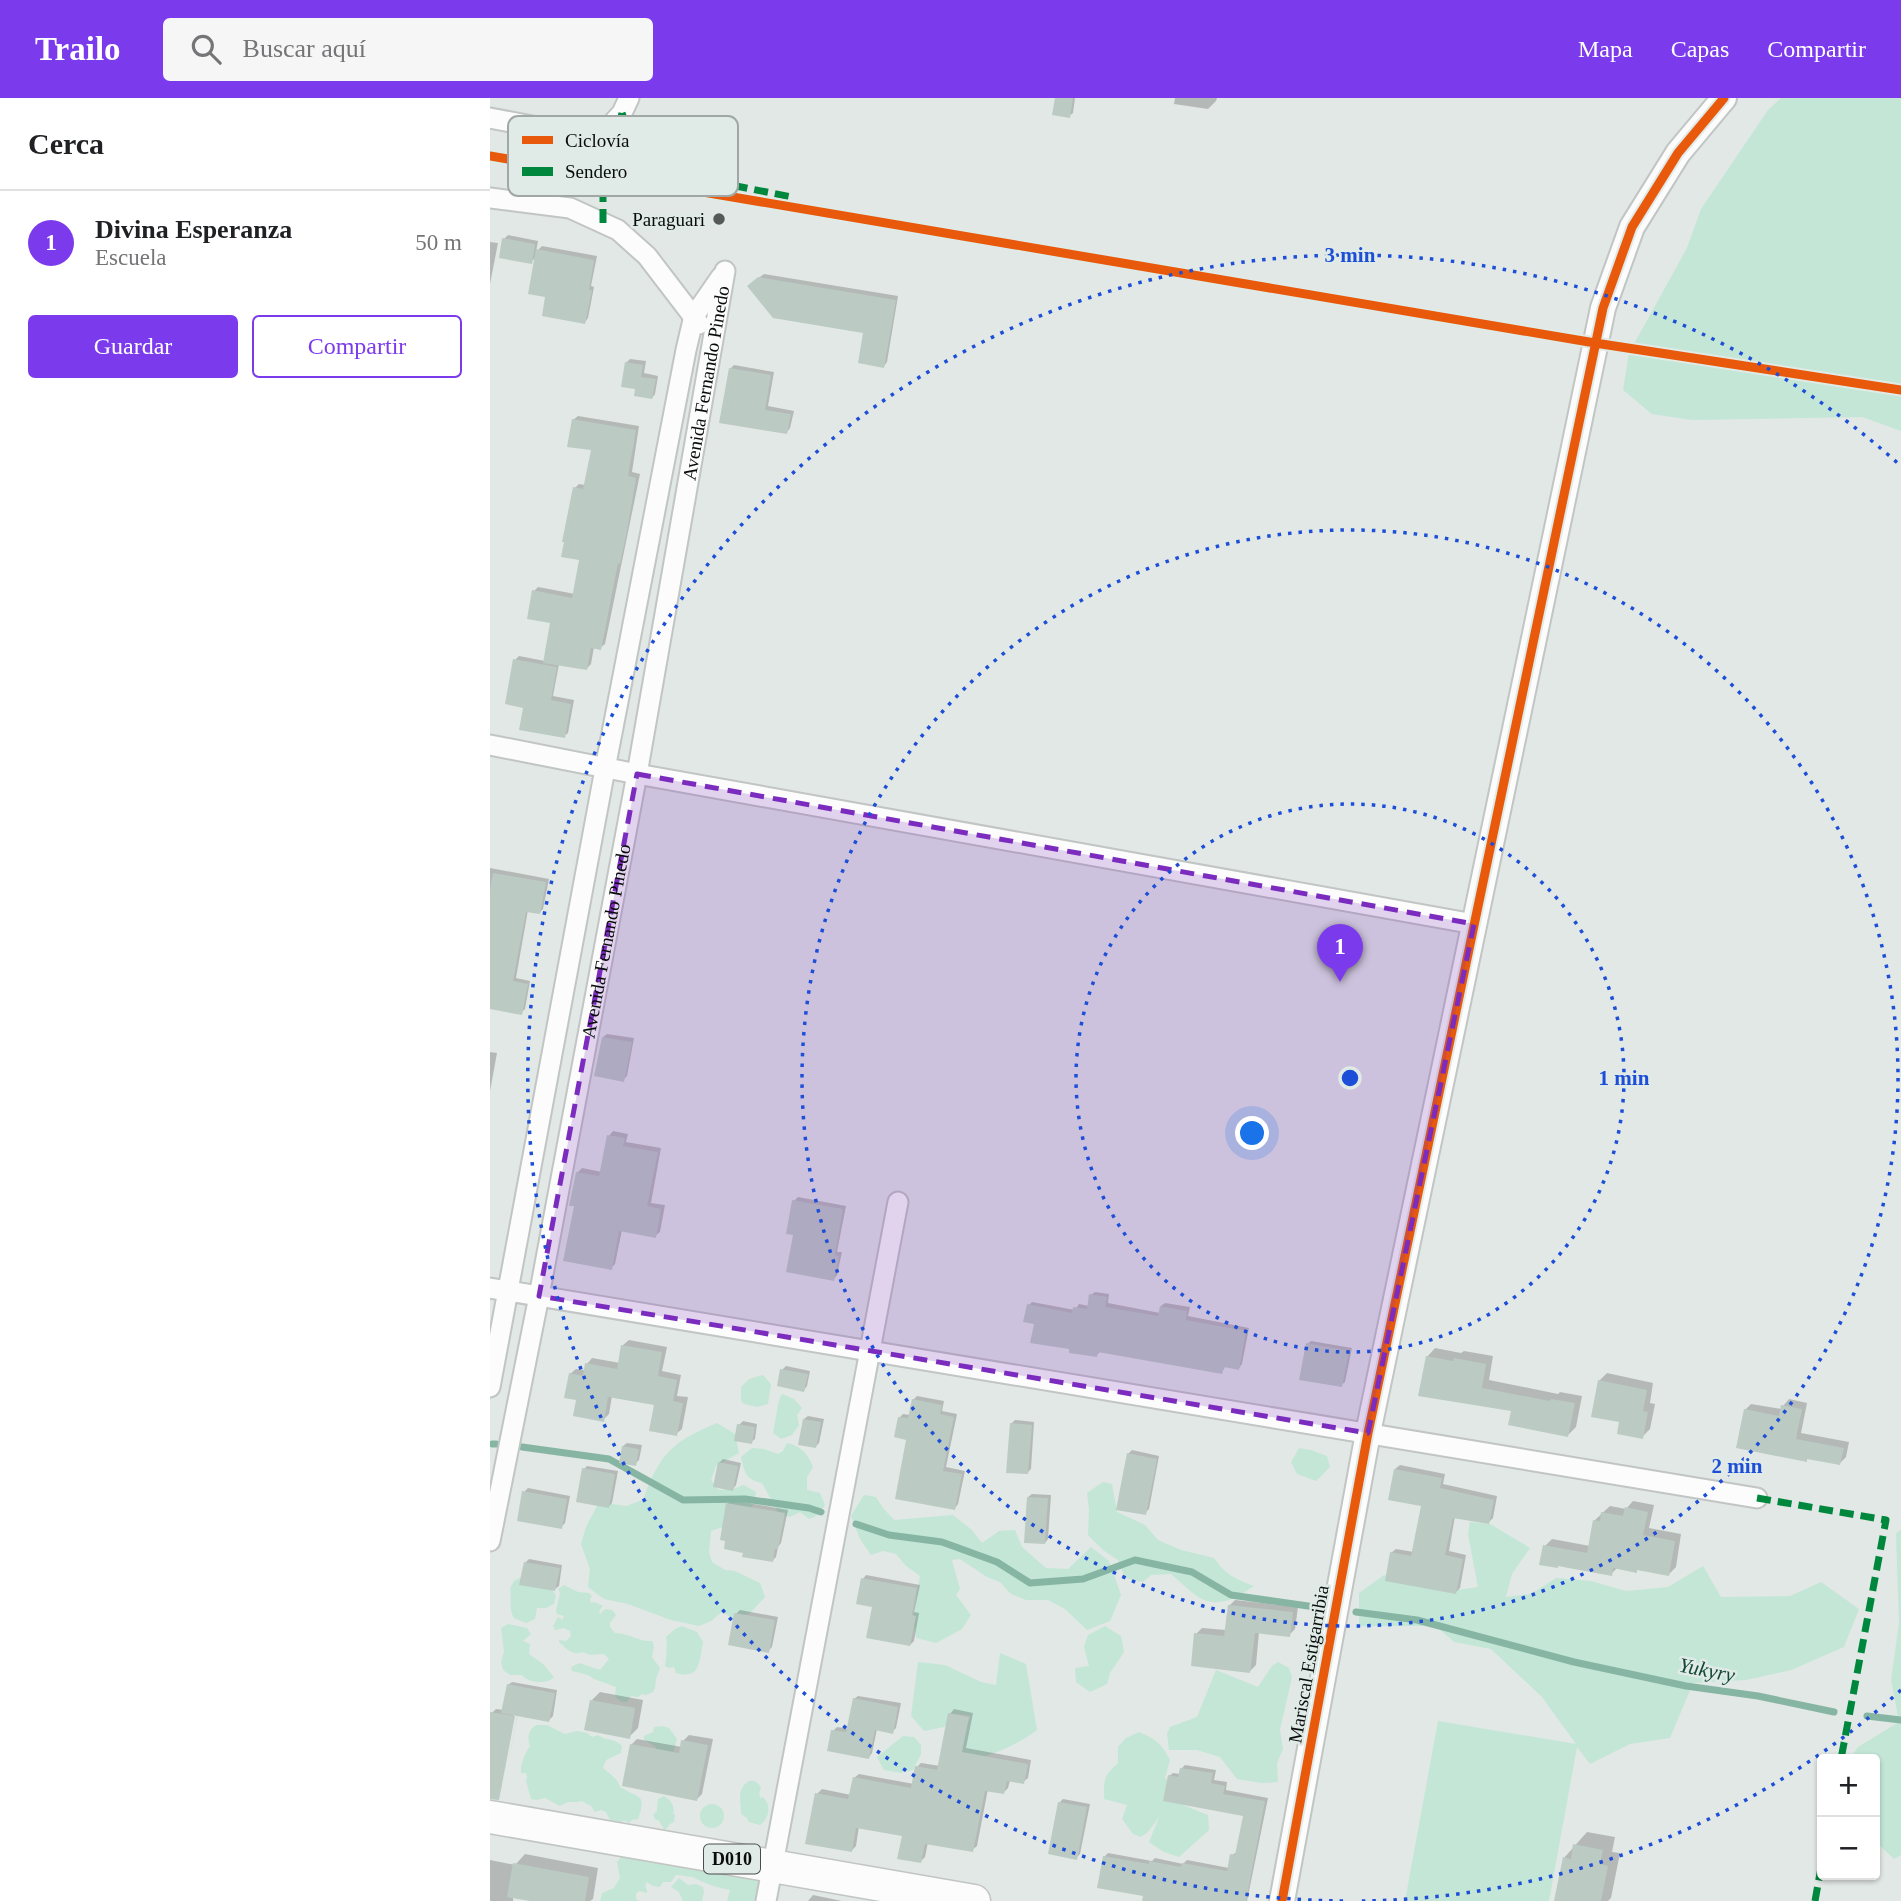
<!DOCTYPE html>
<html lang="es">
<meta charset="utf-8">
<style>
body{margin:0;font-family:Georgia,serif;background:#f6f6f6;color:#202124}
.controls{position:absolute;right:21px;bottom:21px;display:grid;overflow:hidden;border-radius:7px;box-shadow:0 2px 5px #0004}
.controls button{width:63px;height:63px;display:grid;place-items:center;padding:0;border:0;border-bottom:2px solid #e0e0e0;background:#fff;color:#202124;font:35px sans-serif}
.you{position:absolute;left:763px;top:1036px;width:24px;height:24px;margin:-18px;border:5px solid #fff;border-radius:50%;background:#1a73e8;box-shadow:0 0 0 10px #1a73e833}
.badge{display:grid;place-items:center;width:46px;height:46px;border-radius:50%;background:#7c3aed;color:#fff;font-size:23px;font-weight:700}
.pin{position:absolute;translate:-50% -58px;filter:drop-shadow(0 2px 4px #0008)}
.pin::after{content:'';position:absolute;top:37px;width:24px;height:21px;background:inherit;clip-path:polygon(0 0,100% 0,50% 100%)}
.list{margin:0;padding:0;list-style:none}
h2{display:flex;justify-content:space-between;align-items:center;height:91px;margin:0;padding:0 28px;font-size:30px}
h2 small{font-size:23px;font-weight:400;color:#757577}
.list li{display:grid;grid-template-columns:46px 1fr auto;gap:21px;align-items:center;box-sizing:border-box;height:105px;padding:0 28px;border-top:2px solid #e0e0e0}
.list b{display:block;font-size:26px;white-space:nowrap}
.list p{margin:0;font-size:23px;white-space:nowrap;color:#757577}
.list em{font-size:23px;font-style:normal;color:#757577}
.actions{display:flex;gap:14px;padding:21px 28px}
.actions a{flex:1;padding:16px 0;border:2px solid #7c3aed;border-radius:7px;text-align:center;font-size:24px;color:#7c3aed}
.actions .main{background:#7c3aed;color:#fff}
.icon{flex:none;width:38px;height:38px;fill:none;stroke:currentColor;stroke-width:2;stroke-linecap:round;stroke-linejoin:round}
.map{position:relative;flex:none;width:1411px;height:1803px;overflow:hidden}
header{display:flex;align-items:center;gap:42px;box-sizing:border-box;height:98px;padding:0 35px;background:#7c3aed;color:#fff}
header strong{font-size:33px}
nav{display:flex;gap:38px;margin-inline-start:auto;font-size:24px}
.search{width:490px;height:63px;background:#f6f6f6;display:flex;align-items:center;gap:18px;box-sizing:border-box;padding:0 24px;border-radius:7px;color:#757577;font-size:26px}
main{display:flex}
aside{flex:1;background:#fff}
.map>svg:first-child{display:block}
</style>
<header>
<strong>Trailo</strong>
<div class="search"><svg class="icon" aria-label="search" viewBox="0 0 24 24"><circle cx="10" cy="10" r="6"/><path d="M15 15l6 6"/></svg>Buscar aquí</div>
<nav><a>Mapa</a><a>Capas</a><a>Compartir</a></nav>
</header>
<main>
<aside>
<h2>Cerca<small></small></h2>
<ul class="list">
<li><span class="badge">1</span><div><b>Divina Esperanza</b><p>Escuela</p></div><em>50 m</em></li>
</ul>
<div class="actions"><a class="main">Guardar</a><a>Compartir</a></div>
</aside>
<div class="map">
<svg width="1411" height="1803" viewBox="0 0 1411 1803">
<rect width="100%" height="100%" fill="#e2e8e5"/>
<path fill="#c3e6d7" d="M 1291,0 L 1411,0 L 1411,333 L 1372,319 L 1202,322 L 1162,316 L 1133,292 L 1139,255 L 1197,150 L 1211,111 L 1278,12 Z
M 273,1277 L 281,1286 L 278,1306 L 267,1309 L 254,1306 L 251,1303 L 251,1289 L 259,1281 Z
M 292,1296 L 304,1301 L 312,1310 L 307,1317 L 309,1327 L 302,1337 L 291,1341 L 283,1335 C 286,1324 287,1303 292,1296 Z
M 227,1325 L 245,1336 L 249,1355 L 226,1368 L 221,1382 L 229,1392 L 243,1391 L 254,1387 L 266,1394 C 261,1425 247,1423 221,1433 L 219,1454 L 222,1464 L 235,1472 L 245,1473 L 270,1485 L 275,1499 L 259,1516 L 242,1520 L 232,1514 L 221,1523 L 209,1528 L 181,1522 L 138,1506 L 114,1501 L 98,1489 L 100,1471 L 91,1446 L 96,1429 L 109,1404 L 136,1408 L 153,1402 C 170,1355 182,1344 227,1325 Z
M 297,1345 C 311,1348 318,1356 323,1369 L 317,1379 L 317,1392 L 330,1395 L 335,1407 L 328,1417 L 319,1421 L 310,1414 L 300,1419 L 289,1416 L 272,1385 C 255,1381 255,1375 251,1359 L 262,1350 L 274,1351 L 288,1356 L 293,1353 Z
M 809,1350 L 821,1352 L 837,1358 L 840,1369 L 826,1383 L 807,1376 L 801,1364 Z
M 613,1384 L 622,1386 L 627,1414 L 655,1427 L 668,1442 L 691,1452 L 724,1460 C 735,1476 745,1481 764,1488 C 749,1498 731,1510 712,1501 C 703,1497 689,1482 681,1476 L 661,1477 L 653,1484 L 635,1480 L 628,1462 L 613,1452 L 598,1437 L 599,1411 L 597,1395 Z
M 374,1397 L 386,1399 L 393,1410 L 404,1422 L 463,1417 L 482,1432 L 492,1445 L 509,1433 L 525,1432 L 532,1449 L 556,1470 L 578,1471 L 601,1449 L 619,1463 L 631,1497 L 620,1523 L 597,1532 L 575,1511 L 558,1502 L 536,1502 L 521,1496 L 510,1484 L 497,1479 L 470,1461 L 462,1462 L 470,1491 L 466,1497 L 481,1517 L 472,1531 L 446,1545 L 426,1540 L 423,1520 L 430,1478 L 415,1467 L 406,1456 L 393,1453 L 381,1457 L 370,1441 L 361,1418 Z
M 980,1424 L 1000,1426 L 1040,1450 L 1022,1476 L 1016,1499 L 1041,1496 L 1066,1480 L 1101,1483 L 1136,1493 L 1178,1489 L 1213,1468 L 1231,1499 L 1300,1498 L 1331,1484 L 1369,1511 L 1354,1549 L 1301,1572 L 1256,1582 L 1203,1585 L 1180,1640 L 1140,1646 L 1100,1666 L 1087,1649 L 1059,1803 L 915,1803 L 948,1623 L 1086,1646 L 1052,1599 L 1001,1551 L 964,1544 L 946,1528 L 869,1528 L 869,1495 L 894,1477 L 960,1493 L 988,1489 L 978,1436 Z
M 1411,1431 L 1411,1757 L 1404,1761 L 1385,1743 L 1385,1661 L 1360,1661 L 1368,1649 L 1409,1624 L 1401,1582 L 1409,1525 L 1406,1436 Z
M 33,1478 L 63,1493 L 66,1497 L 64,1506 L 56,1510 L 47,1510 L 45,1521 L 36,1525 L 24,1520 C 18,1510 22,1501 20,1490 L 24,1483 Z
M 74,1487 L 88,1494 L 99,1495 L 102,1498 L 100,1501 L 101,1505 L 105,1504 L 113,1508 L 109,1513 L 110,1516 L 115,1511 L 122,1512 L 126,1517 L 120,1525 L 120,1529 L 125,1535 C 139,1535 148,1544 162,1543 L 164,1548 L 162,1559 L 170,1570 L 166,1581 L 165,1590 L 163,1594 L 156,1597 L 152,1596 L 148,1599 L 141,1598 L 137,1604 L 132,1604 L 125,1599 L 126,1589 L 104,1581 L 98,1577 L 82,1573 L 81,1569 L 89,1565 L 110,1572 L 119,1561 L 114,1556 L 100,1557 L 93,1554 C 82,1558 77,1551 69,1544 L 69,1542 L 76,1543 L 81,1538 L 80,1533 L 74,1530 L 65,1532 L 63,1528 L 68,1519 L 72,1522 L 74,1518 L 67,1516 L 66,1513 L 70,1495 L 68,1491 Z
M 18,1526 L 37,1530 L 41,1536 L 33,1543 L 40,1546 L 39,1556 L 53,1566 L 64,1579 C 57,1587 38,1585 32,1577 L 20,1577 L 13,1572 L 11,1564 L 14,1553 L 11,1530 Z
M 192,1528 L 207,1534 L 213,1544 C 209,1563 211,1582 186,1575 L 184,1569 L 179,1570 L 175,1568 C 176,1561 178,1545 176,1539 L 185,1531 Z
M 615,1528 L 631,1538 L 634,1554 L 620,1575 L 617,1586 L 600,1594 L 586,1584 L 585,1570 L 599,1568 L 594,1549 L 598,1537 Z
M 510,1555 L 536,1566 L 547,1632 C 526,1648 502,1657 476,1664 L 467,1649 L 481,1618 L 467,1616 L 454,1629 L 434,1633 L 421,1618 L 428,1564 L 455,1567 L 491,1584 L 506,1587 Z
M 788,1564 L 799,1570 L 802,1579 L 790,1632 L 793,1651 L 787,1665 L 788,1684 L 772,1685 L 747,1681 L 730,1659 L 707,1652 L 679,1652 L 677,1636 L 680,1629 L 707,1619 L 726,1572 L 768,1589 L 782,1568 Z
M 46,1627 L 57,1627 L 75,1636 L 87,1633 L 97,1635 L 102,1639 L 108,1637 C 115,1643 125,1640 132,1648 L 131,1655 L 116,1662 L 113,1670 C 119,1675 128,1681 130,1689 C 149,1701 157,1695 148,1721 L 142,1722 L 139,1725 L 134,1722 L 132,1724 L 120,1722 L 116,1714 L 111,1712 L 105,1714 L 101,1708 L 92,1703 L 87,1704 L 78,1704 L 70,1708 L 55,1700 L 46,1702 L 41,1701 L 36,1683 L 37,1679 L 36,1675 L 31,1675 C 30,1667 35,1655 40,1648 C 37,1639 38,1633 46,1627 Z
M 172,1628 L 179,1630 L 187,1641 L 182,1659 L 166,1653 L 166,1649 L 154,1642 L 154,1638 L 163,1634 L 164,1629 Z
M 649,1634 C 666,1641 671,1645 680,1662 L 675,1680 L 693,1707 L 718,1717 L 719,1732 L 689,1759 L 674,1754 L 659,1744 L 669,1719 L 658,1734 L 651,1739 L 643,1736 L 632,1721 L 637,1707 L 614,1701 C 614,1681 613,1679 628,1665 L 628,1649 L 636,1640 Z
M 413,1638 L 424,1639 L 431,1647 L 431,1656 L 423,1672 L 411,1675 L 394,1672 L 387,1659 Z
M 259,1683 C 265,1682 268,1684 271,1690 L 269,1696 L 271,1700 L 273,1699 C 282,1708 279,1721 270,1727 L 259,1724 L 257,1720 L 251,1716 C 251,1703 246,1691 259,1683 Z
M 174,1698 C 181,1702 185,1708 183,1715 L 185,1717 L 184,1724 L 180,1726 L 176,1731 L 174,1731 L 169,1723 L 165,1721 L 163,1717 L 167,1713 L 168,1701 Z
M210 1718a12 12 0 1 1 24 0a12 12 0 1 1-24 0Z
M 134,1756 L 180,1767 L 187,1764 L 241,1775 L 248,1778 L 267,1779 L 270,1788 L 265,1803 L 237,1803 L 240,1792 C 228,1790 213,1785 203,1779 C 197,1779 192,1777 186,1777 L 181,1784 L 173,1784 L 170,1789 L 163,1788 L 157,1784 L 155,1788 L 157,1792 L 157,1795 L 149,1793 L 146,1796 L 146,1801 L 149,1803 L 110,1803 L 112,1795 L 124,1790 L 130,1780 L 127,1764 Z
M 189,1780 L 198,1787 L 206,1786 L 213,1789 L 214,1793 L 212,1803 L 193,1803 L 189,1794 L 181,1789 Z"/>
<path fill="#0003" d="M 567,0 L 585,0 L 583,15 L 579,18 Z
M 685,0 L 727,0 L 726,3 L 718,11 L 684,6 Z
M 18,137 L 48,143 L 46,154 L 52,148 L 107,158 L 101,188 L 104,189 L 98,220 L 95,224 L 57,198 L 47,158 L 41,164 L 14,141 Z
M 0,144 L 8,145 L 0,186 Z
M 274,176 L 408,198 L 397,264 L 394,268 L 375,234 L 263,184 Z
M 140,261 L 156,263 L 154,275 L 168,278 L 165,296 L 162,300 L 147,290 L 136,265 Z
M 244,267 L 284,274 L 278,308 L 304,313 L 300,330 L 297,334 L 231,323 L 240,271 Z
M 88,318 L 149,328 L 142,374 L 150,376 L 115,546 L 110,550 L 104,549 L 101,566 L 96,571 L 69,566 L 63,598 L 84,602 L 78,635 L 74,638 L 35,608 L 25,562 L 29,558 L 55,563 L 62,524 L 44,493 L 48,489 L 85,496 L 91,461 L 85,390 L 89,386 L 95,387 L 103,351 L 83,322 Z
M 0,770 L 59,781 L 53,811 L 50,814 L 38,812 L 26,880 L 40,883 L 35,911 L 31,915 L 0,909 Z
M 117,936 L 144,940 L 137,978 L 133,982 L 113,939 Z
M 0,954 L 7,955 L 0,993 Z
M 123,1033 L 138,1036 L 136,1044 L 171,1050 L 161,1105 L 175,1107 L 170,1134 L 165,1138 L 132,1132 L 125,1166 L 121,1170 L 86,1107 L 87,1075 L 92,1070 L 112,1074 L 119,1038 Z
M 308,1099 L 356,1108 L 347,1154 L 352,1154 L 347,1177 L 344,1181 L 305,1136 L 304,1103 Z
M 605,1194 L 619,1196 L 618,1205 L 670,1215 L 671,1208 L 675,1205 L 700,1209 L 698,1218 L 759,1230 L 752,1266 L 749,1270 L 736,1267 L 732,1274 L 610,1254 L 606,1257 L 581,1250 L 546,1224 L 539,1207 L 542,1204 L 585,1212 L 589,1206 L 599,1208 L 601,1197 Z
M 139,1242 L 177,1249 L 172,1273 L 191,1277 L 187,1298 L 198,1299 L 192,1331 L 186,1336 L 166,1306 L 122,1298 L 119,1316 L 113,1322 L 88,1301 L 80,1276 L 86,1271 L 95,1272 L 97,1266 L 102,1260 L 130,1265 L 133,1247 Z
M 821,1243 L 862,1250 L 855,1284 L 851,1287 L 817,1246 Z
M 945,1250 L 971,1255 L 974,1253 L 1003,1258 L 999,1282 L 1068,1296 L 1070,1294 L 1092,1298 L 1086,1329 L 1078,1337 L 1023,1312 L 937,1259 Z
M 296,1268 L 320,1273 L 317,1288 L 314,1292 L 292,1272 Z
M 1117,1275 L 1163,1285 L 1160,1305 L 1165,1306 L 1160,1331 L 1152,1339 L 1132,1323 L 1109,1283 Z
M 427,1298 L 454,1303 L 452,1313 L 467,1316 L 456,1369 L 475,1373 L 468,1406 L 465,1410 L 418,1340 L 410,1319 L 413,1316 L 420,1317 L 423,1302 Z
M 1299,1301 L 1317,1305 L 1311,1335 L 1359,1344 L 1356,1359 L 1350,1365 L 1319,1360 L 1316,1362 L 1255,1312 L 1261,1306 L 1292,1311 L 1293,1308 Z
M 318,1318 L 334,1321 L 329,1345 L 326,1348 L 314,1321 Z
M 525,1322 L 544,1324 L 541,1371 L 537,1375 L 521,1326 Z
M 253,1323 L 267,1326 L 265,1341 L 261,1344 L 249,1327 Z
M 137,1345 L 152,1347 L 149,1362 L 145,1366 L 133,1348 Z
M 642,1352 L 669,1358 L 659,1411 L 655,1415 L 638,1356 Z
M 233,1361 L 251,1365 L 246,1387 L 243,1391 L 229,1365 Z
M 910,1367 L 955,1376 L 953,1386 L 1007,1398 L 1003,1420 L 999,1424 L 965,1418 L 959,1453 L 976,1457 L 970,1490 L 966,1494 L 901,1455 L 906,1451 L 924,1454 L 933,1407 L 905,1371 Z
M 97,1368 L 128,1373 L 122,1405 L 118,1409 L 94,1371 Z
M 38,1390 L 80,1398 L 75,1425 L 71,1429 L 34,1394 Z
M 542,1396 L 561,1397 L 558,1441 L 555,1445 L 538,1399 Z
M 242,1402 L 298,1412 L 291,1445 L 288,1449 L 286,1459 L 282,1463 L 255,1453 L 237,1442 L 238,1405 Z
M 1143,1403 L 1164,1407 L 1159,1430 L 1191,1436 L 1186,1469 L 1179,1476 L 1128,1469 L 1121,1476 L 1055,1448 L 1062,1441 L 1100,1448 L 1105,1422 L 1120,1408 L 1136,1411 Z
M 39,1461 L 72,1467 L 69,1488 L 65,1491 L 35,1465 Z
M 376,1477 L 430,1487 L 424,1514 L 429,1515 L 424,1543 L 420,1547 L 384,1508 L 373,1481 Z
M 745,1502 L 808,1509 L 805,1531 L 799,1537 L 769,1534 L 766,1567 L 760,1573 L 706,1536 L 712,1530 L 736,1532 L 739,1508 Z
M 250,1512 L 288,1519 L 282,1549 L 278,1553 L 246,1516 Z
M 22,1584 L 67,1592 L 63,1618 L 59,1622 L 28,1616 L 18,1666 L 29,1610 L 25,1609 L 14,1668 L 16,1668 L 15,1669 L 0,1667 L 0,1626 L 2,1615 L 6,1611 L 14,1612 L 18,1587 Z
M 110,1594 L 153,1602 L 148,1630 L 139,1639 L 102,1602 Z
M 368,1598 L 411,1605 L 406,1630 L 402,1634 L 387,1631 L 382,1655 L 379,1659 L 343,1633 L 347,1629 L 359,1631 L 364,1601 Z
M 464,1611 L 483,1615 L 476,1650 L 541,1662 L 538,1680 L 533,1684 L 520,1682 L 518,1690 L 514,1694 L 498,1691 L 487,1748 L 482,1752 L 438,1744 L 435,1759 L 431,1763 L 414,1737 L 369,1728 L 366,1748 L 361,1753 L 327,1696 L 332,1691 L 361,1697 L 364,1680 L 369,1676 L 424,1686 L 427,1669 L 431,1665 L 450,1668 L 460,1616 Z
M 199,1637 L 223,1641 L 212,1696 L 207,1701 L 141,1647 L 147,1641 L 192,1649 L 193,1643 Z
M 695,1667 L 726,1672 L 724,1682 L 737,1684 L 736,1692 L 778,1700 L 757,1803 L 654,1803 L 655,1797 L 614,1759 L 618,1755 L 662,1763 L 665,1760 L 693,1766 L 697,1762 L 739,1770 L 742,1757 L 747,1754 L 755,1717 L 679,1678 L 683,1675 L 690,1676 L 691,1671 Z
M 573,1701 L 600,1706 L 590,1756 L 586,1760 L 570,1704 Z
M 1097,1734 L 1125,1739 L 1122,1754 L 1130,1755 L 1121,1800 L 1118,1803 L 1066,1803 L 1074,1760 Z
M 35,1756 L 108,1770 L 103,1801 L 100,1803 L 50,1803 L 23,1798 L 23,1803 L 0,1803 L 0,1762 L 25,1767 Z
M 323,1797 L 352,1803 L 318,1803 Z"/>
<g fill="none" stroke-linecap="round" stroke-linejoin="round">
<path stroke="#87b5a3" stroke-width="7" d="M 2,1346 L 6,1346
M 32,1349 L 119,1361 L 193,1402 L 255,1401 L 319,1410 L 331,1414
M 366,1426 L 399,1437 L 452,1444 L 507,1464 L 540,1485 L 593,1481 L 645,1462 L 702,1474 L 741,1497 L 825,1509
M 866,1514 L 927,1522 L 1084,1564 L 1196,1588 L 1268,1598 L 1344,1614
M 1377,1618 L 1411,1622"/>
</g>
<path fill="#bbcac3" d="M 565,0 L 583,0 L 580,20 L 562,17 Z
M 12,140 L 45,146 L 42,166 L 9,160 Z
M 46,151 L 104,162 L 99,192 L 102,192 L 95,226 L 52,218 L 55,199 L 38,196 Z
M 268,179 L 406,202 L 394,270 L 368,265 L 373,235 L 283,220 L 257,188 Z
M 135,264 L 153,267 L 151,279 L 166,281 L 162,301 L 144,298 L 145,291 L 131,289 Z
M 239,270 L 281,277 L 275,312 L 301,316 L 297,336 L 229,325 Z
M 82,321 L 146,332 L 138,378 L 146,380 L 137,433 L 130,466 L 128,465 L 111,552 L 101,550 L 97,572 L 53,565 L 60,525 L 37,521 L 42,492 L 82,500 L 89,462 L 71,459 L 74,444 L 72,444 L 83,389 L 93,391 L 101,352 L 77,349 Z
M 23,561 L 67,569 L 61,602 L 81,606 L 75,640 L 29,632 L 33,610 L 15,606 Z
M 3,775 L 56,784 L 50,816 L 36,814 L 23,883 L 38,886 L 32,917 L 0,911 L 0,792 Z
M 112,939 L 142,944 L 134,984 L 104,978 Z
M 117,1037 L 135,1040 L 133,1048 L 168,1054 L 157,1108 L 171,1111 L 166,1140 L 129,1133 L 122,1172 L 73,1163 L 84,1108 L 79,1108 L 86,1074 L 109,1078 Z
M 302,1102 L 353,1111 L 345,1157 L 349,1158 L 344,1183 L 296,1174 L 303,1137 L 296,1136 Z
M 599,1196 L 617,1199 L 615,1209 L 668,1218 L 670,1208 L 697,1213 L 696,1222 L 756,1233 L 749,1272 L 734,1269 L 732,1276 L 608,1254 L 607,1259 L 579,1255 L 579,1251 L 540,1245 L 544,1226 L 533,1224 L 537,1206 L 582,1215 L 583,1209 L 597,1211 Z
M 816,1245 L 859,1253 L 852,1289 L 809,1282 Z
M 131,1247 L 172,1254 L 168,1278 L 187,1282 L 183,1303 L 193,1305 L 187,1338 L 159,1333 L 164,1307 L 118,1299 L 114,1324 L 83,1318 L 86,1302 L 74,1300 L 79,1275 L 93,1278 L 95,1265 L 127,1271 Z
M 936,1258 L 963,1263 L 964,1260 L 996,1266 L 992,1290 L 1060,1303 L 1061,1301 L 1085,1305 L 1078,1339 L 1018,1327 L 1021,1313 L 928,1298 Z
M 290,1271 L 318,1276 L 314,1294 L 287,1288 Z
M 1108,1282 L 1157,1292 L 1153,1313 L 1158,1314 L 1153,1341 L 1127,1336 L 1129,1324 L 1101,1319 Z
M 422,1301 L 452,1307 L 450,1316 L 464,1319 L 453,1373 L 472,1376 L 465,1412 L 405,1401 L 416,1342 L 404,1339 L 408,1319 L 418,1320 Z
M 1291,1307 L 1312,1311 L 1306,1341 L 1354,1350 L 1350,1367 L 1317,1361 L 1317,1364 L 1246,1350 L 1254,1311 L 1289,1318 Z
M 313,1321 L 331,1324 L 326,1350 L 308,1347 Z
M 520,1325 L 542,1327 L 538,1376 L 516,1375 Z
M 247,1326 L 265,1329 L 262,1346 L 244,1343 Z
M 132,1348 L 149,1351 L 146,1368 L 129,1365 Z
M 637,1355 L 667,1361 L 656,1417 L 626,1412 Z
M 228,1364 L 248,1368 L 243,1393 L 223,1389 Z
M 92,1370 L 125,1376 L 119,1410 L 86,1404 Z
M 904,1371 L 952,1380 L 950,1390 L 1004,1402 L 999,1426 L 963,1420 L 955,1457 L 973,1461 L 966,1496 L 895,1483 L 900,1454 L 921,1458 L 931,1408 L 898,1402 Z
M 32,1393 L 77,1401 L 72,1431 L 27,1423 Z
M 537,1399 L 558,1400 L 555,1446 L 534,1445 Z
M 236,1405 L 295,1415 L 288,1451 L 285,1451 L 283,1464 L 252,1459 L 253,1455 L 234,1451 L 235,1443 L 230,1442 Z
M 1135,1409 L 1158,1414 L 1153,1437 L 1185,1443 L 1179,1478 L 1147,1472 L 1147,1475 L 1123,1470 L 1122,1478 L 1068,1468 L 1068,1470 L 1049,1467 L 1053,1447 L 1097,1455 L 1103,1422 L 1110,1423 L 1111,1414 L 1133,1418 Z
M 34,1464 L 70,1470 L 65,1493 L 29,1487 Z
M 371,1480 L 427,1490 L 422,1517 L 426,1518 L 420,1548 L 376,1540 L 382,1509 L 366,1506 Z
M 738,1507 L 803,1514 L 800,1539 L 765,1535 L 760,1575 L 701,1568 L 704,1535 L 734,1538 Z
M 244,1515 L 285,1522 L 279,1555 L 238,1547 Z
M 17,1586 L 65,1595 L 59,1624 L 11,1615 Z
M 363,1600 L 408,1609 L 403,1636 L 385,1632 L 379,1661 L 337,1653 L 341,1632 L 356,1634 Z
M 100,1602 L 145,1610 L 140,1641 L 94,1632 Z
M 0,1614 L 25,1618 L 9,1702 L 0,1701 Z
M 458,1615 L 479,1619 L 472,1654 L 538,1666 L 534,1686 L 517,1683 L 514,1696 L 495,1693 L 483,1754 L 435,1746 L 431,1765 L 407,1761 L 412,1738 L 366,1730 L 362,1754 L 315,1746 L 325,1695 L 358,1701 L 363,1679 L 421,1690 L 425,1668 L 447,1672 Z
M 191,1642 L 218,1647 L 207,1703 L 132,1688 L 140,1646 L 189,1655 Z
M 690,1670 L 723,1675 L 721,1685 L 735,1688 L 733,1696 L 775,1703 L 756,1803 L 652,1803 L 653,1798 L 607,1790 L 613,1758 L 659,1766 L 659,1763 L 691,1769 L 692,1765 L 737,1773 L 740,1756 L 745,1757 L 753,1718 L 673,1703 L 678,1677 L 688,1679 Z
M 568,1704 L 597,1709 L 587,1762 L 558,1756 Z
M 1083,1746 L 1113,1752 L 1110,1766 L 1118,1768 L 1111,1803 L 1064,1803 L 1073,1759 L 1081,1761 Z
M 23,1765 L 99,1779 L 95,1803 L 40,1803 L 17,1799 Z"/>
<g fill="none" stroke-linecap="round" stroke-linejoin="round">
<g stroke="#c1c5c3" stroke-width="23">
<g id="minor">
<path d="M 0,20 L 100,39 L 119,29 L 132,15 L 139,0"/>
<path d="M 0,100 L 80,110 L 128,132 L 157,158 L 209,226"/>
<path d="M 0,647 L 147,676 L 984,826"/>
<path d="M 0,1190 L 1267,1400"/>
<path d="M 0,1289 L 115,671 L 196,252 L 204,218 L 231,179"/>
<path id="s1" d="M 0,1443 L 49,1198 L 147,676 L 235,173"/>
<path d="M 276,1803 L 408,1104"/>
</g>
</g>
<g stroke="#c1c5c3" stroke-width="28">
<path id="tertiary" d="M 792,1803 L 878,1335 L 1113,210 L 1142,129 L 1188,55 L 1234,0"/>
</g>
<g stroke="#c1c5c3" stroke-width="35">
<path id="primary" d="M 0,1719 L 484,1803"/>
</g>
<use href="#minor" stroke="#fbfcfb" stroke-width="19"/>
<use href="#tertiary" stroke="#fbfcfb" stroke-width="24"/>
<use href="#primary" stroke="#fbfcfb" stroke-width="32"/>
<path stroke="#00873e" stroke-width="7" stroke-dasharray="14 7" stroke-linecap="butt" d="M 132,15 L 147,55 L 159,67 L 180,75 L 302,99
M 113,125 L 113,98 L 132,15
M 1267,1400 L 1396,1422 L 1351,1661
M 1325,1803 L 1332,1764"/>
<g stroke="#e0eae6" stroke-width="13">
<path id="cycleway" d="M 0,58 L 1105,245 L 1411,292
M 792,1803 L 878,1335 L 1113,210 L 1142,129 L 1188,55 L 1234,0"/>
</g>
<use href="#cycleway" stroke="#e8590c" stroke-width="9"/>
</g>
<path fill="#7b2cbf" fill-opacity="0.2" stroke="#7b2cbf" stroke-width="5" stroke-dasharray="14 9" stroke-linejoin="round" d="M 147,676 L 984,826 L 878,1335 L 49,1198 Z"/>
<g fill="none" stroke="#1d4ed8" stroke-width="3.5" stroke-dasharray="3.5 7">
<circle cx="860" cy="980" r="274"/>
<circle cx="860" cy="980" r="548"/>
<path d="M1411 1592A823 823 0 0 1 867 1803M853 1803A823 823 0 1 1 1411 368"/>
</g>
<circle fill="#555957" stroke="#e0eae6" stroke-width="2.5" cx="229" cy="121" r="7"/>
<g text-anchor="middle" stroke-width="5" stroke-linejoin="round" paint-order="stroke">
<rect fill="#e0eae6" stroke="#4a4f4d" stroke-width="2" x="214" y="1746.5" width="56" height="29" rx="5"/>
<g font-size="18" font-weight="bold" fill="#090c0b">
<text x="242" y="1767">D010</text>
</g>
<g font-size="19" fill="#090c0b" stroke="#e0eae6" text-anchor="end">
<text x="215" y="128">Paraguari</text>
</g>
<g font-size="19" fill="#090c0b" stroke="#e0eae6">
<text dy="7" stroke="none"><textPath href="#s1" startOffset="1178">Avenida Fernando Pinedo</textPath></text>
<text dy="7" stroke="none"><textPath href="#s1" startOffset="611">Avenida Fernando Pinedo</textPath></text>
<text transform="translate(818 1566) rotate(-80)" y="7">Mariscal Estigarribia</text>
</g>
<g font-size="21" font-style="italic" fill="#134837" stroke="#e0eae6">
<text transform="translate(1217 1572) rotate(11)" y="7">Yukyry</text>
</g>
</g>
<rect x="18" y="18" width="230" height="80" rx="10" fill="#e0eae6" stroke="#a0a7a4" stroke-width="2"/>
<rect x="32" y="38" width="31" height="8" fill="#e8590c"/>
<rect x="32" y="69" width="31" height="9" fill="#00873e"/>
<g font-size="19" fill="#090c0b">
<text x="75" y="49">Ciclovía</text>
<text x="75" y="80">Sendero</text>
</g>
<circle cx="860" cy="980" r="10" fill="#1d4ed8" stroke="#e0eae6" stroke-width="3.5"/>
<g font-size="21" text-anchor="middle" font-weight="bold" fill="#1d4ed8" stroke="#e0eae6" stroke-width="5" stroke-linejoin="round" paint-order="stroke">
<text x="860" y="164">3 min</text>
<text x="1134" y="987">1 min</text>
<text x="1247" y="1375">2 min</text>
</g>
</svg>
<div class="controls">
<button>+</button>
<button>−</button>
</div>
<div class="you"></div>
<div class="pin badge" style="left:850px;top:884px">1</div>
</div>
</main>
